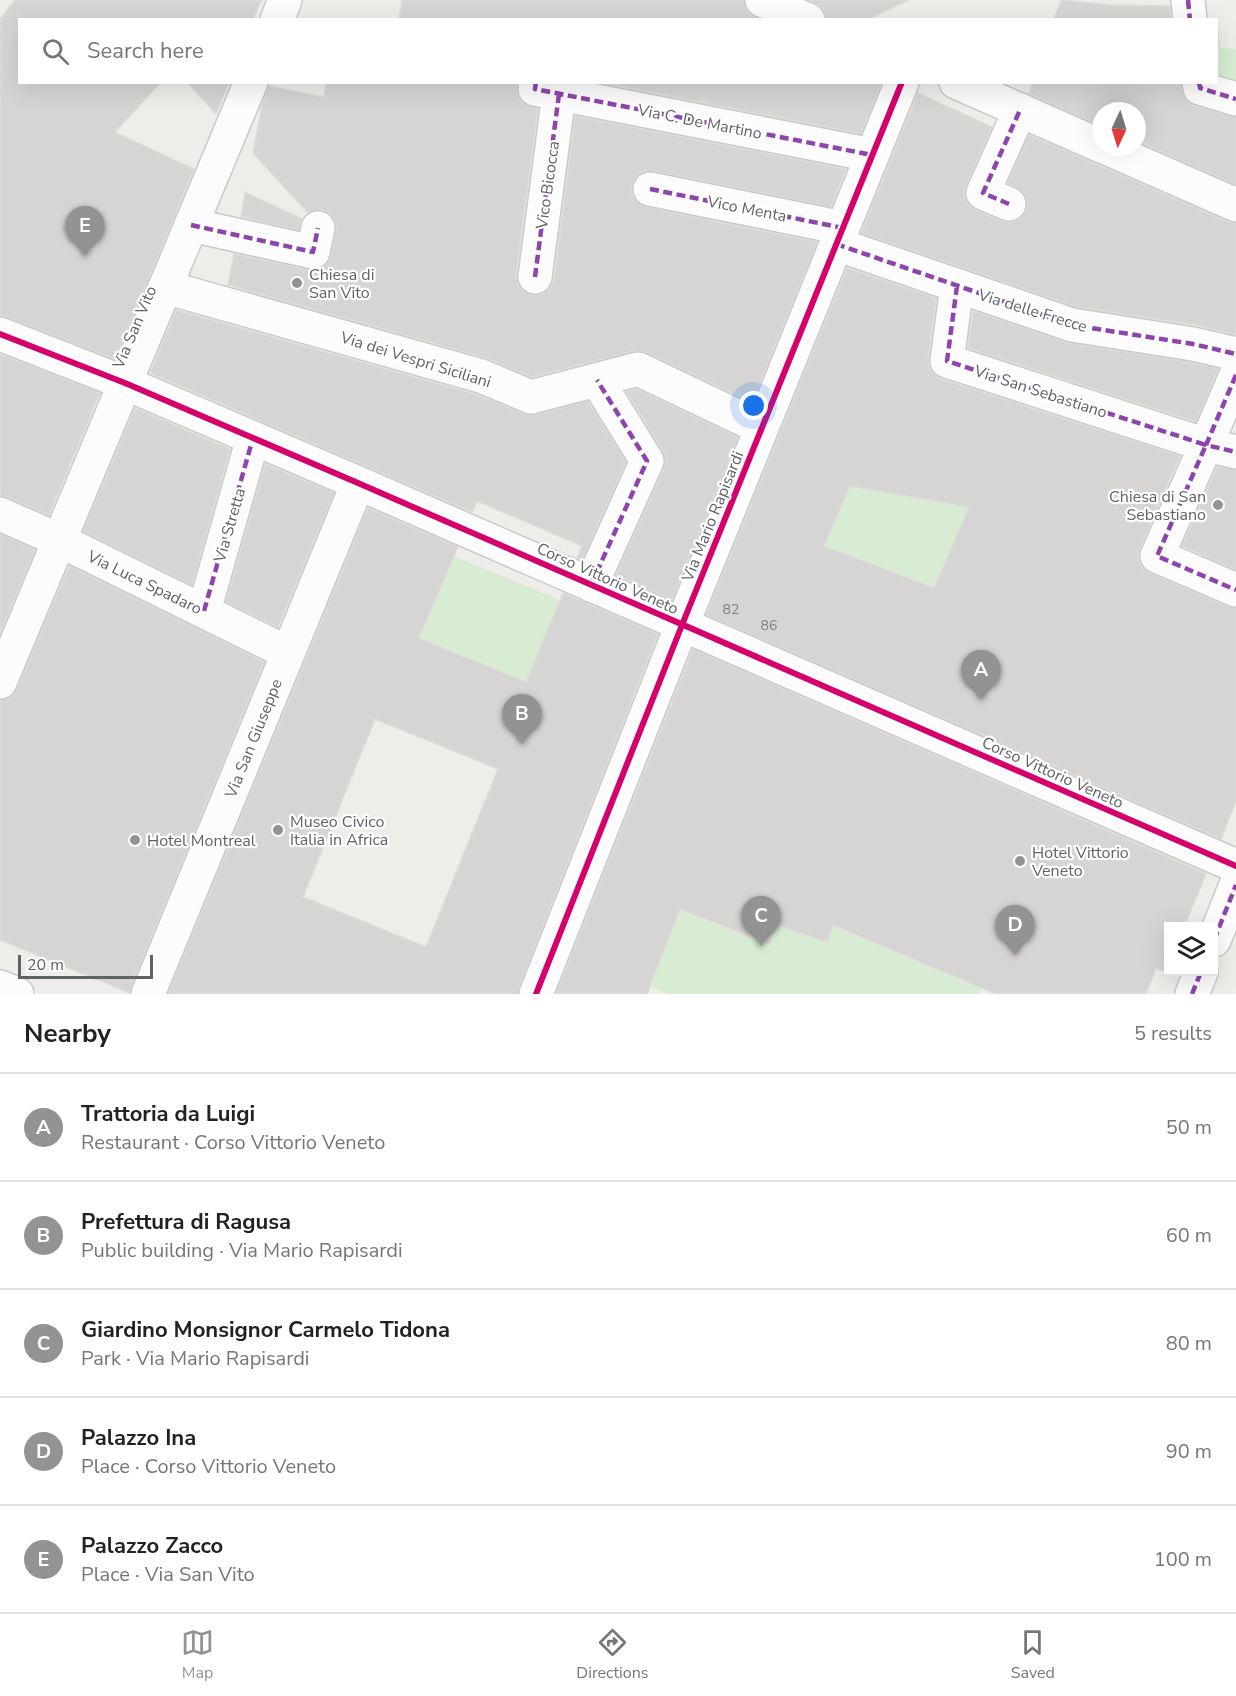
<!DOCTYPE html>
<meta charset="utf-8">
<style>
body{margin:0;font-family:"Nunito Sans",sans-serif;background:#f2f2f2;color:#222}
.controls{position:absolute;right:18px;bottom:18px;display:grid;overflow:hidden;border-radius:0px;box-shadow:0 6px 24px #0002}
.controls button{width:54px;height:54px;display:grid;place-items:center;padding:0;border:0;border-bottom:2px solid #e0e0e0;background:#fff;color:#222;font:30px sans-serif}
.compass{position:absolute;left:1092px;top:102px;width:54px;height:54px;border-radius:50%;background:#fff;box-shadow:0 6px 24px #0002;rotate:184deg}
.scale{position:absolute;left:18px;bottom:15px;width:135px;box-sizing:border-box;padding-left:6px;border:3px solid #5e6368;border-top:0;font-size:16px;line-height:21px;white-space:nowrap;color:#5e6368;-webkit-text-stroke:4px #fff;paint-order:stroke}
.you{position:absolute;left:754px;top:406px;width:21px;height:21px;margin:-15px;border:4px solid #fff;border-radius:50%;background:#1a73e8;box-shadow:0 0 0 9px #1a73e833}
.badge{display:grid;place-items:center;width:39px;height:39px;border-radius:50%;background:#919395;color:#fff;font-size:20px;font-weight:700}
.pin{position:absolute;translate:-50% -50px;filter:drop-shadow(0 2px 3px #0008)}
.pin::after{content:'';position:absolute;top:32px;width:21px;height:18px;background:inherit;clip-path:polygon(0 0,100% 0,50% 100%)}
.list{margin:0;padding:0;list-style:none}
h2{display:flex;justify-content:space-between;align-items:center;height:78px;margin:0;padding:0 24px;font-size:26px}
h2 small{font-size:20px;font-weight:400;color:#767676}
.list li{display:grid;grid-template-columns:39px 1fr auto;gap:18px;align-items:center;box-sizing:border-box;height:108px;padding:0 24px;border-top:2px solid #e0e0e0}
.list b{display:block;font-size:22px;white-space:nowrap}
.list p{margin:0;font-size:20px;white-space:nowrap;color:#767676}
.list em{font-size:20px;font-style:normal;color:#767676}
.icon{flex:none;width:33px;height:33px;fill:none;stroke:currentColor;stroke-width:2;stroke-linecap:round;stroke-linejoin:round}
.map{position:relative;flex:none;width:1236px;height:994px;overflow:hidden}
.search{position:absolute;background:#fff;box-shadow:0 6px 24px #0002;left:18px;right:18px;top:18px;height:66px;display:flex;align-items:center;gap:15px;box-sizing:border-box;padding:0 21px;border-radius:0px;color:#767676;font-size:22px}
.sheet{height:618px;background:#fff}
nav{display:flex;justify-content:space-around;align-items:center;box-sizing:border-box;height:84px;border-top:2px solid #e0e0e0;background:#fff;font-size:16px;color:#767676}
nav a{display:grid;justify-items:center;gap:3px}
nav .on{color:#919395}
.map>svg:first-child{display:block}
</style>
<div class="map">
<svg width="1236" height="994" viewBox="0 0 1236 994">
<rect width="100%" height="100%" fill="#efede9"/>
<path fill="#d7ecd3" d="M 1218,17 L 1220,48 L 1236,49 L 1236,85 L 1217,79 L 1216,20 L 1214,20 Z
M 849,486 L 969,507 L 934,588 L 824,546 Z
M 454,556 L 560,600 L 542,689 L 406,633 L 433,605 Z
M 657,900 L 777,925 L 827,942 L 833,926 L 981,988 L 978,994 L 668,994 L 650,986 Z"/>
<path fill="#d7d5d3" stroke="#dedcd8" stroke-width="1.5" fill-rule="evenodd" d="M 15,0 L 261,0 L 253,20 L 20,20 L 20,82 L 161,82 L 115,132 L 194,169 L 115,359 L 7,317 L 0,316 L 0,19 Z
M 402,0 L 744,0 L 747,12 L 760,20 L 399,20 Z
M 809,0 L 909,0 L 866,20 L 826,20 L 823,8 Z
M 1061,0 L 1111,5 L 1170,6 L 1171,20 L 1054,20 Z
M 187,82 L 229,82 L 216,114 Z
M 326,82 L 517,82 L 517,95 L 523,103 L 538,109 L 516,275 L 518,285 L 524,292 L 532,295 L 543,294 L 550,288 L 554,279 L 575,116 L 846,169 L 831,207 L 654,171 L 644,171 L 636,177 L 632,185 L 632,195 L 638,203 L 646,207 L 817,242 L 752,402 L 645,352 L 633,351 L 532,377 L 486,358 L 228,285 L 234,254 L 310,270 L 319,270 L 327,264 L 331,256 L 336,231 L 336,223 L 331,214 L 321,210 L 308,213 L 253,153 L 262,105 L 269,86 L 324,97 Z
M 599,82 L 882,82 L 861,134 Z
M 1033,82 L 1181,82 L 1182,91 L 1186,100 L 1194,106 L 1236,117 L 1236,185 L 1137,141 L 1137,111 L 1101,111 L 1101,126 L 1029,94 Z
M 918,93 L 992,127 L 966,185 L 964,194 L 968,204 L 975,210 L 1002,221 L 1011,223 L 1020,219 L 1026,211 L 1028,202 L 1024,193 L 1008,183 L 1029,135 L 1228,222 L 1236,223 L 1236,335 L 1196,325 L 1077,307 L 861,233 Z
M 245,192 L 302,219 L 299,230 L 241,217 Z
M 847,268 L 936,298 L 928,359 L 929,368 L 934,374 L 941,379 L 1180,456 L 1140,548 L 1138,559 L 1142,568 L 1150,573 L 1229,607 L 1236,608 L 1236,801 L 1221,839 L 706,615 ZM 850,486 L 969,507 L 934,588 L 824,546 Z
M 176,310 L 475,394 L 524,414 L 536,415 L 588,401 L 626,462 L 582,560 L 577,558 L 582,546 L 477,501 L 472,512 L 150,373 Z
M 973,311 L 1069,343 L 1189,362 L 1218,369 L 1196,422 L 968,348 Z
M 0,354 L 100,393 L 49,515 L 8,497 L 0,496 Z
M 636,389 L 738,437 L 672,600 L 616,575 L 664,469 L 666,460 L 663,451 L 626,391 Z
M 135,408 L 230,449 L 192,585 L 83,531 Z
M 265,464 L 334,493 L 278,627 L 226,602 Z
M 1217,467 L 1236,470 L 1236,570 L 1182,546 Z
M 368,508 L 458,547 L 419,638 L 526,682 L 563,593 L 658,634 L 519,987 L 518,994 L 168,994 ZM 375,719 L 498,769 L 426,947 L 303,897 Z
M 0,534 L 35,550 L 0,633 Z
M 69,566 L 264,662 L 131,987 L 130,993 L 0,940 L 0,700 L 11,697 L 17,689 Z
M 693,649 L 1206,874 L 1184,927 L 1168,927 L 1168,973 L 1156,968 L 1146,994 L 996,994 L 833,925 L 827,942 L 777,925 L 769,944 L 680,909 L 647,994 L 556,994 Z"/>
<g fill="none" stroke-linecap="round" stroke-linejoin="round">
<g stroke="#cacaca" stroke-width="36">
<path id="pedestrian" d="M 1188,0 L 1190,20
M 536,82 L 535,89 L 872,155
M 1199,82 L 1200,88 L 1236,99
M 650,189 L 843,228
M 1009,204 L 983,193 L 1020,110
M 191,225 L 313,252 L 318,228
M 836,244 L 1072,325 L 1193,344 L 1236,354
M 535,277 L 559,94
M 957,286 L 947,361 L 1206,445 L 1157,556 L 1236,590
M 1236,375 L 1206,445 L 1236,452
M 591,585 L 647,461 L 597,380
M 204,611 L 253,438
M 1214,940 L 1236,885
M 1192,994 L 1201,972"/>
</g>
<g stroke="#cacaca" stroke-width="36">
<path id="minor" d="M 762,0 L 808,20
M 956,82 L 1101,146
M 1104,147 L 1236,205
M 165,287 L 481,376 L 531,397 L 638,369 L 762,428
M 0,334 L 125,383 L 358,483 L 1236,866
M 0,514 L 59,540 L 288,653
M 148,994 L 358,483
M 536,994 L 682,625 L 902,82"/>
</g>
<g stroke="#cacaca" stroke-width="36">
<path id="tertiary" d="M 277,20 L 285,0
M 0,682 L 251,82
M 0,987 L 17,994"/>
</g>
<use href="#pedestrian" stroke="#fdfcfc" stroke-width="33"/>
<use href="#minor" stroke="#fdfcfc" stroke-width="33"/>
<use href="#tertiary" stroke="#fdfcfc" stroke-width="33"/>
<path stroke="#8e44ad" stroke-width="4.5" stroke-dasharray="9 4.5" stroke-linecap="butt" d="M 1188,0 L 1190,20
M 536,82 L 535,89 L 872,155
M 1199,82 L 1200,88 L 1236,99
M 650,189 L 843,228
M 1009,204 L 983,193 L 1020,110
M 191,225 L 313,252 L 318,228
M 836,244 L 1072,325 L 1193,344 L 1236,354
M 535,277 L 559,94
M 957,286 L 947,361 L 1206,445 L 1157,556 L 1236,590
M 1236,375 L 1206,445 L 1236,452
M 591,585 L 647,461 L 597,380
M 204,611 L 253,438
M 1214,940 L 1236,885
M 1192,994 L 1201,972"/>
<g stroke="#fff" stroke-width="10">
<path id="cycleway" d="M 0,334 L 125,383 L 358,483 L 1236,866
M 536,994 L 682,625 L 902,82"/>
</g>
<use href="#cycleway" stroke="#d6006c" stroke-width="6"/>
</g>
<g fill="#919395" stroke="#fff" stroke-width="2">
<circle cx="297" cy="283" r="6"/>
<circle cx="1218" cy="505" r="6"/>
<circle cx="278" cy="830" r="6"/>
<circle cx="135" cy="840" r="6"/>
<circle cx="1020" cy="861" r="6"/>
</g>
<g text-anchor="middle" stroke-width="4.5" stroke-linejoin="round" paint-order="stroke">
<g font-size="14" fill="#7e8184">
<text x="731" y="614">82</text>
<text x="769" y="630">86</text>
</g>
<g font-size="16" fill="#5e6368" stroke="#fff">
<text transform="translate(700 121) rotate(11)" y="6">Via C. De Martino</text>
<text transform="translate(547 185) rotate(-82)" y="6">Vico Bicocca</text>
<text transform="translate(747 208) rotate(11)" y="6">Vico Menta</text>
<text transform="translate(1033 310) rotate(17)" y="6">Via delle Frecce</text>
<text transform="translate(134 327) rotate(-67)" y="6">Via San Vito</text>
<text transform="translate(416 359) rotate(17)" y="6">Via dei Vespri Siciliani</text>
<text transform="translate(1041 391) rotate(18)" y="6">Via San Sebastiano</text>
<text transform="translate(712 516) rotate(-68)" y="6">Via Mario Rapisardi</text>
<text transform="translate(229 525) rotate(-74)" y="6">Via Stretta</text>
<text transform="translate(608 578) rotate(24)" y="6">Corso Vittorio Veneto</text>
<text transform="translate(145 582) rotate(26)" y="6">Via Luca Spadaro</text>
<text transform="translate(253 738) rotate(-68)" y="6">Via San Giuseppe</text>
<text transform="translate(1053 772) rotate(24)" y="6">Corso Vittorio Veneto</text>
</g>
<g font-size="16" fill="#5e6368" stroke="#fff" text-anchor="start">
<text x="309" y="280">Chiesa di<tspan x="309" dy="18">San Vito</tspan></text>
<text x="1206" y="502" text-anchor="end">Chiesa di San<tspan x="1206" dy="18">Sebastiano</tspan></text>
<text x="290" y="827">Museo Civico<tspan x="290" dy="18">Italia in Africa</tspan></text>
<text x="147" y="846">Hotel Montreal</text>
<text x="1032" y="858">Hotel Vittorio<tspan x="1032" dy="18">Veneto</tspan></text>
</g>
</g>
</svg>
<div class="controls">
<button><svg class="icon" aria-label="layers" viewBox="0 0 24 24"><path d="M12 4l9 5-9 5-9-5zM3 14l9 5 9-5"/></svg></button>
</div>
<svg class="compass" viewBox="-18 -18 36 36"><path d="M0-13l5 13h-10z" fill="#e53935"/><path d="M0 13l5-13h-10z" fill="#767676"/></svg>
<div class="scale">20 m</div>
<div class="you"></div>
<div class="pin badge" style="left:981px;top:700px">A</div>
<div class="pin badge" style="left:522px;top:744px">B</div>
<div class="pin badge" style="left:761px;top:946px">C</div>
<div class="pin badge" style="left:1015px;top:955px">D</div>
<div class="pin badge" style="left:85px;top:256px">E</div>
<div class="search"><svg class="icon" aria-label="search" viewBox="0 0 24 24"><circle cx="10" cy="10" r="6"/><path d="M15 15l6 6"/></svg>Search here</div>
</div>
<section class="sheet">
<h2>Nearby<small>5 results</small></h2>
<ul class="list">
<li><span class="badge">A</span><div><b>Trattoria da Luigi</b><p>Restaurant · Corso Vittorio Veneto</p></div><em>50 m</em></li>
<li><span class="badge">B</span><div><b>Prefettura di Ragusa</b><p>Public building · Via Mario Rapisardi</p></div><em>60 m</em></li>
<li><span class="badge">C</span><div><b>Giardino Monsignor Carmelo Tidona</b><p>Park · Via Mario Rapisardi</p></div><em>80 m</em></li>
<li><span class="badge">D</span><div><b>Palazzo Ina</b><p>Place · Corso Vittorio Veneto</p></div><em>90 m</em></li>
<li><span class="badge">E</span><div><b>Palazzo Zacco</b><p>Place · Via San Vito</p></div><em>100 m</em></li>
</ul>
</section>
<nav>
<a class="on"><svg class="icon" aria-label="map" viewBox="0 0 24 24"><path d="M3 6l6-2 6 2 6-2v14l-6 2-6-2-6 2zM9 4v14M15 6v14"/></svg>Map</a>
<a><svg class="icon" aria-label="directions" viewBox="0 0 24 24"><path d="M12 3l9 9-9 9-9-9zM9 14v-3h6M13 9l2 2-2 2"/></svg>Directions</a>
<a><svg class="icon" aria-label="saved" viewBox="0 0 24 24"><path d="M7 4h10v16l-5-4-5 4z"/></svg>Saved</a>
</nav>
